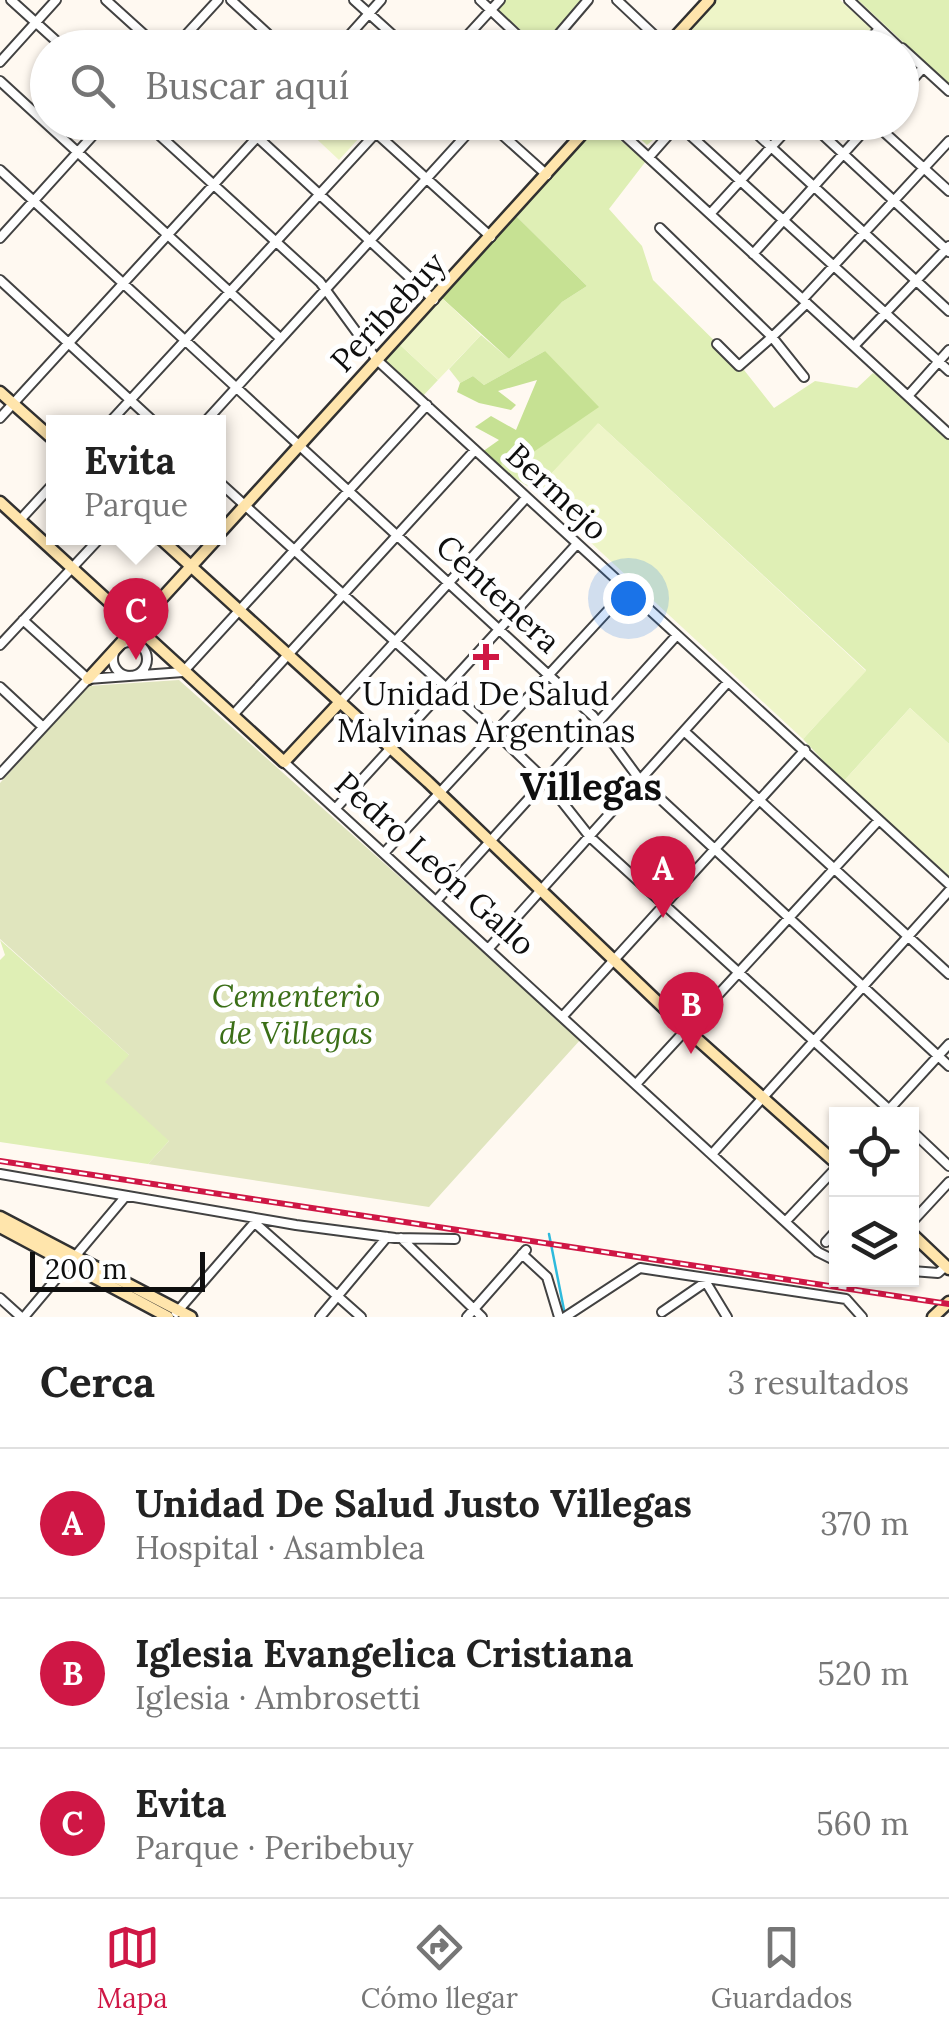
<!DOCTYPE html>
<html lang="es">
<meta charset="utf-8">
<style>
body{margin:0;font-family:Lora,serif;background:#f2f2f2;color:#222}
.controls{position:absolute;right:30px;bottom:30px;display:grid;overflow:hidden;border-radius:0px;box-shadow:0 2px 8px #0004}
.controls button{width:90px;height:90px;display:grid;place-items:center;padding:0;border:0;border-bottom:2px solid #e0e0e0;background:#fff;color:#222;font:50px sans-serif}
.scale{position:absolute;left:30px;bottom:25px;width:175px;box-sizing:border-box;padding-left:10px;border:5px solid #0f0f0f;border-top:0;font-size:28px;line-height:35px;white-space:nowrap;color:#0f0f0f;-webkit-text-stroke:8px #fff;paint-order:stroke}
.you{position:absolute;left:628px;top:598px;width:35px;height:35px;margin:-25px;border:8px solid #fff;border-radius:50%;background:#1a73e8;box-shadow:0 0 0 15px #1a73e833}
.badge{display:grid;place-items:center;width:65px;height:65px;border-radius:50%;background:#cf1745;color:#fff;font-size:32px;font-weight:700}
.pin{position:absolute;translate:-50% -82px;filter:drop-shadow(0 2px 5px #0008)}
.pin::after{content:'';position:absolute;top:52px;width:35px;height:30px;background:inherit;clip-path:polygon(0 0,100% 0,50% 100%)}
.popup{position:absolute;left:46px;top:415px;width:180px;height:130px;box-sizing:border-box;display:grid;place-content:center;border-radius:0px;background:#fff;filter:drop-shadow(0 2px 8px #0005);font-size:32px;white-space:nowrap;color:#767676}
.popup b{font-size:38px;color:#222}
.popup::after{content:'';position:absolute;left:50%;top:100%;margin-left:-20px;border:20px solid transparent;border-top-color:#fff}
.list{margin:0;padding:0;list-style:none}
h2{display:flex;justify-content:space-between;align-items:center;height:130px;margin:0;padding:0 40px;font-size:42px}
h2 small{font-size:32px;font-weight:400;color:#767676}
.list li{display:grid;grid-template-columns:65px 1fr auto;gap:30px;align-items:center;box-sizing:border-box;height:150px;padding:0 40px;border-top:2px solid #e0e0e0}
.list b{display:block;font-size:38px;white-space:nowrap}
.list p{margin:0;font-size:32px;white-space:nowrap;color:#767676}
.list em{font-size:32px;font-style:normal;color:#767676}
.icon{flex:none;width:55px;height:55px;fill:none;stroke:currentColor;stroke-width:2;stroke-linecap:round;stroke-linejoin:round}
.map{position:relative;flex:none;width:949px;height:1317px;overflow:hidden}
.search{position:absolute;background:#fff;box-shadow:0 2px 8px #0004;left:30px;right:30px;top:30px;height:110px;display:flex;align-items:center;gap:25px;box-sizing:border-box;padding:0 35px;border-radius:55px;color:#767676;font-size:38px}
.sheet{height:580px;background:#fff}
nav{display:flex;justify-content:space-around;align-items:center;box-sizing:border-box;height:140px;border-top:2px solid #e0e0e0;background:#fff;font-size:28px;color:#767676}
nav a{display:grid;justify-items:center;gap:5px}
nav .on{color:#cf1745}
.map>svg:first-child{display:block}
</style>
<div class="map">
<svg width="949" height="1317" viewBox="0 0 949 1317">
<rect width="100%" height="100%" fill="#fff9f1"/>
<path fill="#dfefb5" d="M 503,0 L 584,0 L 540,47 L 496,8 Z
M 858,0 L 949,0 L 949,85 Z
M 599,123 L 646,161 L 609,209 L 642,246 L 653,280 L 744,370 L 774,408 L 815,381 L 857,388 L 873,373 L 908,396 L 949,434 L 949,744 L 910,708 L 843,782 L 803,739 L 866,670 L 599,424 L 535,491 L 501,469 L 502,454 L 532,453 L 545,351 L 484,385 L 473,376 L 460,383 L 449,369 L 481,335 L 509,359 L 562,302 L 587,286 L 514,214 Z
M 623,123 L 673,123 L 647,145 Z
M 398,343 L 438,380 L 422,397 L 383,359 Z
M 0,940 L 129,1055 L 169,1141 L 148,1164 L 0,1142 L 0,960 L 5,955 Z"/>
<path fill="#c6e193" d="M 514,214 L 587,286 L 562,302 L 509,359 L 442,298 Z
M 545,351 L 599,407 L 532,453 L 503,454 L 501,469 L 482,452 L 499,440 L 475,427 L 491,416 L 516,430 L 537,380 L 498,391 L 516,405 L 511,410 L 479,403 L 457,392 L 460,383 L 473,376 L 484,385 Z"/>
<path fill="#e0e5be" d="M 179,680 L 581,1039 L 429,1207 L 148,1164 L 169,1141 L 105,1082 L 129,1055 L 0,939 L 0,783 L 88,686 Z"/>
<path fill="#eef5c8" d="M 717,0 L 840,0 L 871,28 L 871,33 L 858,47 L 676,48 Z
M 310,123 L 344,123 L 360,137 L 339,160 L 305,128 Z
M 442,298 L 481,335 L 438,380 L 398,343 Z
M 598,423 L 866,671 L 803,739 L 535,491 Z
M 910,708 L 949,744 L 949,879 L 843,782 Z"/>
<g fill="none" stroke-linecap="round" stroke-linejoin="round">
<path stroke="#2ebadc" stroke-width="2.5" d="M 549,1234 L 565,1315"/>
<g stroke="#424242" stroke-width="12">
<path id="street" d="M 11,0 L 64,48
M 106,0 L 159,48
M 231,0 L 283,48
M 354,0 L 407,48
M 480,0 L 531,48
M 617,0 L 668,48
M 849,0 L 900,48
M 174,48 L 218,0
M 338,48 L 381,0
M 456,48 L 500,0
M 547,48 L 588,0
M 862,48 L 879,29
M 902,48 L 949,91
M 0,62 L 56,0
M 0,81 L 280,338
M 902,91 L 923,68
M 145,122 L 320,282 L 377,360 L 949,884
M 241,122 L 434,300
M 364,122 L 491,237
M 488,122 L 547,175
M 610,122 L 949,434
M 744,122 L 949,311
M 809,122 L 949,252
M 873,122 L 949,191
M 678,124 L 949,371
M 649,157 L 679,123
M 0,170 L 593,716 L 640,780 L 949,1066
M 710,214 L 794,122
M 660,228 L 772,337 L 807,303
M 0,238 L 105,122
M 753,254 L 872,122
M 0,280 L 154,422
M 803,299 L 949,141
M 717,344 L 739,366 L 772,337 L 804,377
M 854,346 L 949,246
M 908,396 L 949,350
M 0,418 L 271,122
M 110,422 L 386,122
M 205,422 L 478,122
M 218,481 L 495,732 L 545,780 L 590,837 L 894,1114
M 20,520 L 54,483
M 23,620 L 88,679
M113 659a17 17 0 1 1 34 0a17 17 0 1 1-34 0Z
M 0,645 L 100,538
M 88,679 L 183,672 L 427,405
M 0,687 L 43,727
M 340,702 L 526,498
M 233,715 L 475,450
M 684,731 L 949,974
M 284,762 L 818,1252 L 836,1261
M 0,774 L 88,679
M 336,808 L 576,545
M 385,852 L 627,590
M 437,900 L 677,635
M 489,948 L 728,682
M 563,1016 L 805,750
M 637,1083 L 879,820
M 885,1114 L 949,1044
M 912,1131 L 949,1166
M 713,1153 L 949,891
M 0,1174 L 296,1225 L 395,1238 L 455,1239
M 786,1221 L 836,1168
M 912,1222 L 949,1182
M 255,1223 L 361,1317
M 401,1238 L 482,1317
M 826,1242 L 836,1231
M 522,1254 L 547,1277 L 559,1317
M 912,1271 L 938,1273 L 946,1266
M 707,1284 L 727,1317
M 0,1298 L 21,1317
M 662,1312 L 710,1279
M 176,1313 L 255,1222
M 24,1317 L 125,1197
M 320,1317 L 387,1237
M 467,1317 L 526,1250
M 565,1317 L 640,1268 L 846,1299 L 862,1317"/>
</g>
<g stroke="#313131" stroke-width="15">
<path id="secondary" d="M 665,48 L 709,0
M 0,392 L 54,440
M 0,502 L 284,762 L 340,702
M 218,535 L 593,122
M 160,538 L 428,782 L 688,1031 L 836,1163
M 88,679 L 217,538
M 0,1217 L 191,1317
M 0,1227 L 168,1317
M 912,1234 L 949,1269
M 933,1317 L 949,1302"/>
</g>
<use href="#street" stroke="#fff" stroke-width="8"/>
<use href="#secondary" stroke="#ffe5ac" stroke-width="10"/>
<g stroke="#cf1745" stroke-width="6">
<path id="rail" d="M 0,1161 L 949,1304"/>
</g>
<use href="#rail" stroke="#fff" stroke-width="2.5" stroke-dasharray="8" stroke-linecap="butt"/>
</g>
<path fill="#cf1745" stroke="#fff" stroke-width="4" d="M481 642h10v10h10v10h-10v10h-10v-10h-10v-10h10z"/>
<g text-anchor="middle" stroke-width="10" stroke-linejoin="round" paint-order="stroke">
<g font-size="32" fill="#0f0f0f" stroke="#fff">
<text transform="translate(388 312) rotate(-47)" y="11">Peribebuy</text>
<text transform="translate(557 492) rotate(43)" y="11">Bermejo</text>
<text transform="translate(498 594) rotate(43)" y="11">Centenera</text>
<text transform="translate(435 864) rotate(42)" y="11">Pedro León Gallo</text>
</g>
<g font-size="32" fill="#0f0f0f" stroke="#fff">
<text x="486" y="705">Unidad De Salud<tspan x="486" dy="37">Malvinas Argentinas</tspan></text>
</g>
<g font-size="32" font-style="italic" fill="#3b6f17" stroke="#fff">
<text x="296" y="1007">Cementerio<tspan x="296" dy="37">de Villegas</tspan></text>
</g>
<g font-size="38" font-weight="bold" fill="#0f0f0f" stroke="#fff">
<text x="591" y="800">Villegas</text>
</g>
</g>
</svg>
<div class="controls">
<button><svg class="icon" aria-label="locate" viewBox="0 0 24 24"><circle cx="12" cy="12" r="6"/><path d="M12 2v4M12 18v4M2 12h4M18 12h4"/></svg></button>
<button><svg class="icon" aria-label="layers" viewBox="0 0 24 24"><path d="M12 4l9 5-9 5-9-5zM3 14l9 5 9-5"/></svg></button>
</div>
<div class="scale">200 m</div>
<div class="you"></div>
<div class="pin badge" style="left:663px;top:918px">A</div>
<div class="pin badge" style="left:691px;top:1054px">B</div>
<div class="pin badge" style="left:136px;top:660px">C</div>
<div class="popup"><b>Evita</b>Parque</div>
<div class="search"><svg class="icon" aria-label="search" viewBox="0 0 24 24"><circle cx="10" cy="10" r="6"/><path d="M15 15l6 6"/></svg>Buscar aquí</div>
</div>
<section class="sheet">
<h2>Cerca<small>3 resultados</small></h2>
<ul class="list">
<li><span class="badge">A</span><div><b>Unidad De Salud Justo Villegas</b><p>Hospital · Asamblea</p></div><em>370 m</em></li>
<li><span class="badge">B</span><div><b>Iglesia Evangelica Cristiana</b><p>Iglesia · Ambrosetti</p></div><em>520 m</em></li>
<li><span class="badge">C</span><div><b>Evita</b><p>Parque · Peribebuy</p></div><em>560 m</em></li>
</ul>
</section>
<nav>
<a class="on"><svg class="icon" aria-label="map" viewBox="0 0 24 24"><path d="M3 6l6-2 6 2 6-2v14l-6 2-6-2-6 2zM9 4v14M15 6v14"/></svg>Mapa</a>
<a><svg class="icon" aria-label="directions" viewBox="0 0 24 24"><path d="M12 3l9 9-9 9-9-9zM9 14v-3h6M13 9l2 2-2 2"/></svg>Cómo llegar</a>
<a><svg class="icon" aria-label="saved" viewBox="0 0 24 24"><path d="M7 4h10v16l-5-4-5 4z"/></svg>Guardados</a>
</nav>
